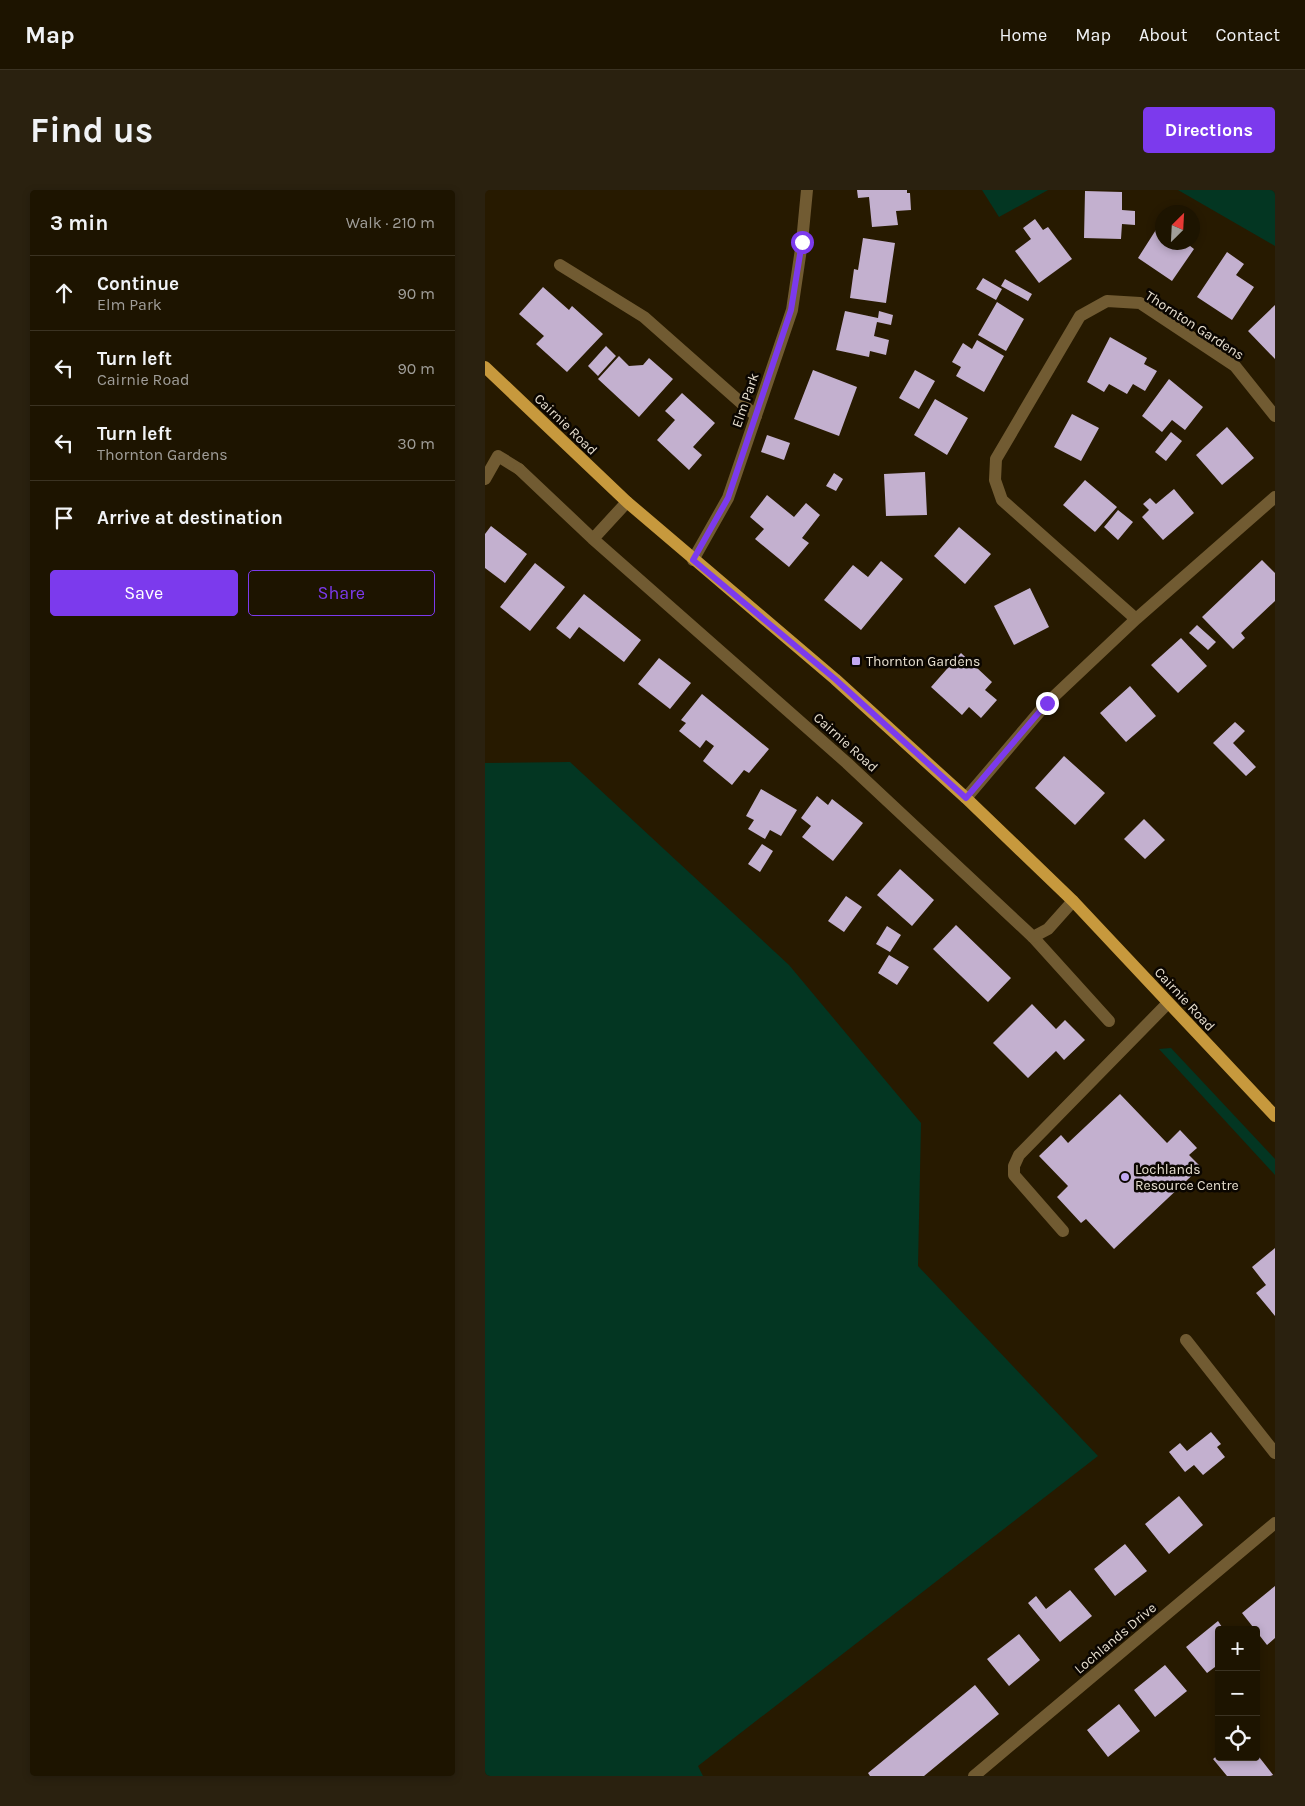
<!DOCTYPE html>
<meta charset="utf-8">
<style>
body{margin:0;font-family:Karla,sans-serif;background:#2a210f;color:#f1f3f6}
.controls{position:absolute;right:15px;bottom:15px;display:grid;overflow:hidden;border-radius:5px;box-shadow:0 2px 8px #0003}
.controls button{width:45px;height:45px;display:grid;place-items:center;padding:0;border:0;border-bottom:1px solid #3b3322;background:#1d1400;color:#f1f3f6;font:25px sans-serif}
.compass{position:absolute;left:670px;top:15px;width:45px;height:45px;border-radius:50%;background:#1d1400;box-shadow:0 2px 8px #0003;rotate:24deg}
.stop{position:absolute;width:15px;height:15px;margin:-11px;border:4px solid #7c3aed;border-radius:50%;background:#fff}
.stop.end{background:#7c3aed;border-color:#fff;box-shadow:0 1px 5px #0008}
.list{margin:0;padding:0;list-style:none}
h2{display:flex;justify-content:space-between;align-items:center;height:65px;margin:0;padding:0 20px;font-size:21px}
h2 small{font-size:16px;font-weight:400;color:#a09e99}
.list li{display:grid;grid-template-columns:32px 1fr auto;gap:15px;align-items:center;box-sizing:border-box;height:75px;padding:0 20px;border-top:1px solid #3b3322}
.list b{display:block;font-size:19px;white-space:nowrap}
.list p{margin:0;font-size:16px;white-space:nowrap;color:#a09e99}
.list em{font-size:16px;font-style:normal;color:#a09e99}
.actions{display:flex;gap:10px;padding:15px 20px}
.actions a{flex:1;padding:11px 0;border:1px solid #7c3aed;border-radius:5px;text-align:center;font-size:18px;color:#7c3aed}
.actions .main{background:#7c3aed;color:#fff}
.icon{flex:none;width:28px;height:28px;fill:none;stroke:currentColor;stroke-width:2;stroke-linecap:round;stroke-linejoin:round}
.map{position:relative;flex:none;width:790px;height:1586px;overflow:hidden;border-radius:5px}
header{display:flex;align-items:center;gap:30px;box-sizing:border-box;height:70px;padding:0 25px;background:#1d1400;border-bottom:1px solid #3b3322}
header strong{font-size:24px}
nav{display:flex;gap:28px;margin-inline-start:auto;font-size:18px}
.intro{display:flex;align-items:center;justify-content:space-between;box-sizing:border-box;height:120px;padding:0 30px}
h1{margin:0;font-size:35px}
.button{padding:12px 22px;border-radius:5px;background:#7c3aed;color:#fff;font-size:18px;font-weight:700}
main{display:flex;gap:30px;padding:0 30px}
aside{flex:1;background:#1d1400;border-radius:5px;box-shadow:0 2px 8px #0003}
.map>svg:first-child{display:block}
</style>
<header>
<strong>Map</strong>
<nav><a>Home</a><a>Map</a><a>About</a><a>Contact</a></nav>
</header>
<div class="intro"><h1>Find us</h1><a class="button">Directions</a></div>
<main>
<aside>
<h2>3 min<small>Walk · 210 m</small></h2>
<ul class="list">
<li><svg class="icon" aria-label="ahead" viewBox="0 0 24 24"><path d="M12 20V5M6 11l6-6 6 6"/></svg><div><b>Continue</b><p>Elm Park</p></div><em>90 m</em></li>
<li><svg class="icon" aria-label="left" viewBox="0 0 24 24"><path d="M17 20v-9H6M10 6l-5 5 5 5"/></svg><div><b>Turn left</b><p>Cairnie Road</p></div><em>90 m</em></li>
<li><svg class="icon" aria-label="left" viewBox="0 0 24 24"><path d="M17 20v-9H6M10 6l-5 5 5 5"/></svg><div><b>Turn left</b><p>Thornton Gardens</p></div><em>30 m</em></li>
<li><svg class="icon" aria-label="arrive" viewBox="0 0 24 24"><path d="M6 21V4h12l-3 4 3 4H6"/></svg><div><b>Arrive at destination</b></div></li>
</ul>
<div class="actions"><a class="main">Save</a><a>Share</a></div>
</aside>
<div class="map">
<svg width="790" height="1586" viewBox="0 0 790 1586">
<rect width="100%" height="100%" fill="#271a00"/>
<path fill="#033622" d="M 497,0 L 563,0 L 514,27 Z
M 693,0 L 790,0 L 790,56 Z
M 85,572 L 304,775 L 436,933 L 433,1076 L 613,1266 L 213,1576 L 218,1586 L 0,1586 L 0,573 Z
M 686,858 L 790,969 L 790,985 L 674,859 Z"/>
<path fill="#c3b0cf" d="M 372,0 L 422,0 L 422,3 L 425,3 L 426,20 L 411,21 L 413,35 L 387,37 L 384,7 L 373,8 Z
M 600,1 L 637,2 L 637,20 L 650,21 L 650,35 L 637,34 L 636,49 L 599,48 Z
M 550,29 L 558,40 L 563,37 L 587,69 L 554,93 L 530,61 L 546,49 L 538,38 Z
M 674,35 L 678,38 L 678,52 L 700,52 L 709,59 L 687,91 L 653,68 Z
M 378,48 L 410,53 L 401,113 L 365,108 L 369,79 L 373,80 Z
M 742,62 L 759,74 L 751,85 L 769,97 L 747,130 L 712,107 Z
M 498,88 L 517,99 L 511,110 L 491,99 Z
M 520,89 L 547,104 L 543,111 L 516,96 Z
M 58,97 L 84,120 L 87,116 L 118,144 L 82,182 L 51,154 L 59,146 L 34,124 Z
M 512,112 L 539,129 L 521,161 L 493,145 Z
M 790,115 L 790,169 L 763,141 Z
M 360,121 L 393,128 L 394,121 L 408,125 L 406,135 L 392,132 L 389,146 L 404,150 L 401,165 L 385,161 L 384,167 L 351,160 Z
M 625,147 L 662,168 L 659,174 L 672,181 L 660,201 L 648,194 L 642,204 L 624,194 L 619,202 L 602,192 Z
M 492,150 L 519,166 L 499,202 L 471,186 L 476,177 L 467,172 L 478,153 L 487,159 Z
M 121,156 L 131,166 L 113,186 L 103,176 Z
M 134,166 L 144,176 L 158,175 L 164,168 L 188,189 L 154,227 L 113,189 Z
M 328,180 L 372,197 L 354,246 L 309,229 Z
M 430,180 L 450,191 L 434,219 L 414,208 Z
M 684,189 L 718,217 L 700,240 L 687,230 L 677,242 L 657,226 Z
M 197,203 L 230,233 L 208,257 L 217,265 L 204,280 L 172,250 L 190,230 L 180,221 Z
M 450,209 L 483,228 L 462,265 L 429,245 Z
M 587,224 L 614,238 L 596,271 L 569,257 Z
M 742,237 L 769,268 L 737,295 L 711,265 Z
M 686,242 L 697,251 L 681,271 L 670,262 Z
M 282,245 L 305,253 L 299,270 L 276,262 Z
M 440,282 L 442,325 L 401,326 L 399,284 Z
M 349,283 L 358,289 L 351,301 L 341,296 Z
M 600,290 L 632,317 L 610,342 L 578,315 Z
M 689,299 L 709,323 L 678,350 L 657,327 L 664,320 L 658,314 L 665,308 L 671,314 Z
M 282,305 L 309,327 L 321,313 L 335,325 L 317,348 L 324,353 L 304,377 L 270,349 L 279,339 L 265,327 Z
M 633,320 L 648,332 L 633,350 L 619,337 Z
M 6,336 L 42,364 L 20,393 L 0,378 L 0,344 Z
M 474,337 L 506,364 L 480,394 L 449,366 Z
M 777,370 L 790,383 L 790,411 L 756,443 L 760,448 L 748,459 L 717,427 Z
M 396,371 L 418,389 L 376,440 L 339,410 L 368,375 L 383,387 Z
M 50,373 L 80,397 L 45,441 L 15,417 Z
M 545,398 L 564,437 L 529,455 L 509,416 Z
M 99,404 L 156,450 L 139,472 L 94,437 L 85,449 L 71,438 Z
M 712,435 L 731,452 L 723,460 L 704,443 Z
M 696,448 L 722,476 L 693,503 L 666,475 Z
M 476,463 L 507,492 L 500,500 L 512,510 L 496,528 L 484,517 L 477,525 L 446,497 Z
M 174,468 L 206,493 L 185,519 L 153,494 Z
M 645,496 L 671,526 L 641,552 L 615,523 Z
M 217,504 L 284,559 L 264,583 L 259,580 L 247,595 L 218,571 L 229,556 L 221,550 L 215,558 L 194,541 L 201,533 L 196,530 Z
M 750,532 L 760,541 L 748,553 L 771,577 L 761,586 L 728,553 Z
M 579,566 L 620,603 L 590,635 L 550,598 Z
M 276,599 L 312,620 L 296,646 L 285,640 L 280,649 L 263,639 L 269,630 L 261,626 Z
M 332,606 L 343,615 L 347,609 L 378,633 L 348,671 L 317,647 L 326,636 L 316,628 Z
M 659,629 L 680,650 L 660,669 L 639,649 Z
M 277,654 L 288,661 L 275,682 L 263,674 Z
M 415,679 L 449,710 L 427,736 L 392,705 Z
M 361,706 L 377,717 L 359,742 L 343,731 Z
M 471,735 L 526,788 L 503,812 L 448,759 Z
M 402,736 L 416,745 L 405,762 L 391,754 Z
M 404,765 L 424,777 L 412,795 L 393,783 Z
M 547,814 L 571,839 L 580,830 L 600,850 L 579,870 L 571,861 L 543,888 L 508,853 Z
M 635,904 L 682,953 L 695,940 L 712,958 L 704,965 L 716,977 L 629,1059 L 601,1029 L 596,1033 L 572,1007 L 583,996 L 554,966 L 576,945 L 583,953 Z
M 790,1058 L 790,1126 L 771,1103 L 781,1095 L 767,1077 Z
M 726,1242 L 736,1254 L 732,1257 L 740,1267 L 718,1285 L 709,1275 L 700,1282 L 684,1262 L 695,1253 L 702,1261 Z
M 694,1306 L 718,1335 L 684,1364 L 660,1334 Z
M 640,1354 L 662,1381 L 630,1406 L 609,1379 Z
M 790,1396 L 790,1448 L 782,1455 L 757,1423 Z
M 585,1400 L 607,1426 L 575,1452 L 543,1413 L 551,1406 L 561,1419 Z
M 733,1431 L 739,1440 L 734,1440 L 734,1474 L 722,1483 L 701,1457 Z
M 534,1444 L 555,1470 L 524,1496 L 502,1469 Z
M 680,1475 L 702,1501 L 670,1527 L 649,1500 Z
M 490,1495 L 514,1524 L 439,1586 L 385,1586 L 383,1583 Z
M 634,1514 L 655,1541 L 623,1567 L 602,1540 Z
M 771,1563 L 789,1586 L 742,1586 L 728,1569 L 734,1564 L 734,1567 L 771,1567 Z"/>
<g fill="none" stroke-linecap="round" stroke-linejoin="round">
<path stroke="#715b32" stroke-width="12" d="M 317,52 L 322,0
M 75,75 L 159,127 L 271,226
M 0,289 L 13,266 L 34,279
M 548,747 L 624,831
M 578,1041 L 529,985 L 529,976 L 534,965 L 683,813"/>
<path stroke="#715b32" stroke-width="12" d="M 34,279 L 108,349 L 362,573 L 548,747 L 563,739 L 588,711
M 108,349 L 142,312
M 208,370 L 243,308 L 307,120 L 317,52
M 651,429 L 517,310 L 510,290 L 511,269 L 595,126 L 622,111 L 655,113 L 750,176 L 790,226
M 481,608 L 562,513 L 651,429 L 790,307
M 701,1150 L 790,1263
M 489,1586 L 790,1333"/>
<path stroke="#c7993d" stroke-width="12" d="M 0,177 L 142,312 L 350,489 L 481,608 L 588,711 L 790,926"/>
</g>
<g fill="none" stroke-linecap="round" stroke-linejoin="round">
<path stroke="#7c3aed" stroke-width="6" d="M 317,52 L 306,120 L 243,308 L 208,370 L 350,489 L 481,608 L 562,513"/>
</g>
<g fill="#c1a8f3" stroke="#0b0600" stroke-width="2">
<rect x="366" y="466" width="10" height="10" rx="2.5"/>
<circle cx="640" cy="987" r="5"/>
</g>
<g text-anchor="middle" stroke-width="5" stroke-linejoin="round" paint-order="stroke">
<g font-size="14" fill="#e7dfcf" stroke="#0b0600">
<text transform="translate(710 135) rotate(33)" y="5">Thornton Gardens</text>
<text transform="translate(260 210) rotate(-71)" y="5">Elm Park</text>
<text transform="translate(81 234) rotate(44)" y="5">Cairnie Road</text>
<text transform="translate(361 552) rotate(42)" y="5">Cairnie Road</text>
<text transform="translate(700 809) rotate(47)" y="5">Cairnie Road</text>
<text transform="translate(630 1448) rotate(-40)" y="5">Lochlands Drive</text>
</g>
<g font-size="14" fill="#e7dfcf" stroke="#0b0600" text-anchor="start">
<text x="381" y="476">Thornton Gardens</text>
<text x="650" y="984">Lochlands<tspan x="650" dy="16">Resource Centre</tspan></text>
</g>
</g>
</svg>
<div class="controls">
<button>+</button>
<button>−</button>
<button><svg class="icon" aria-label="locate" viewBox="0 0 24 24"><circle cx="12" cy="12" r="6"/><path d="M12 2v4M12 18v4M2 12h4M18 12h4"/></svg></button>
</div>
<svg class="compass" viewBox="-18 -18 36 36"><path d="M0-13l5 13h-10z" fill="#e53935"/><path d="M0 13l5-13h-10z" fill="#a09e99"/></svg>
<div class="stop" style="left:317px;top:52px"></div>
<div class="stop end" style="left:562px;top:513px"></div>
</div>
</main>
